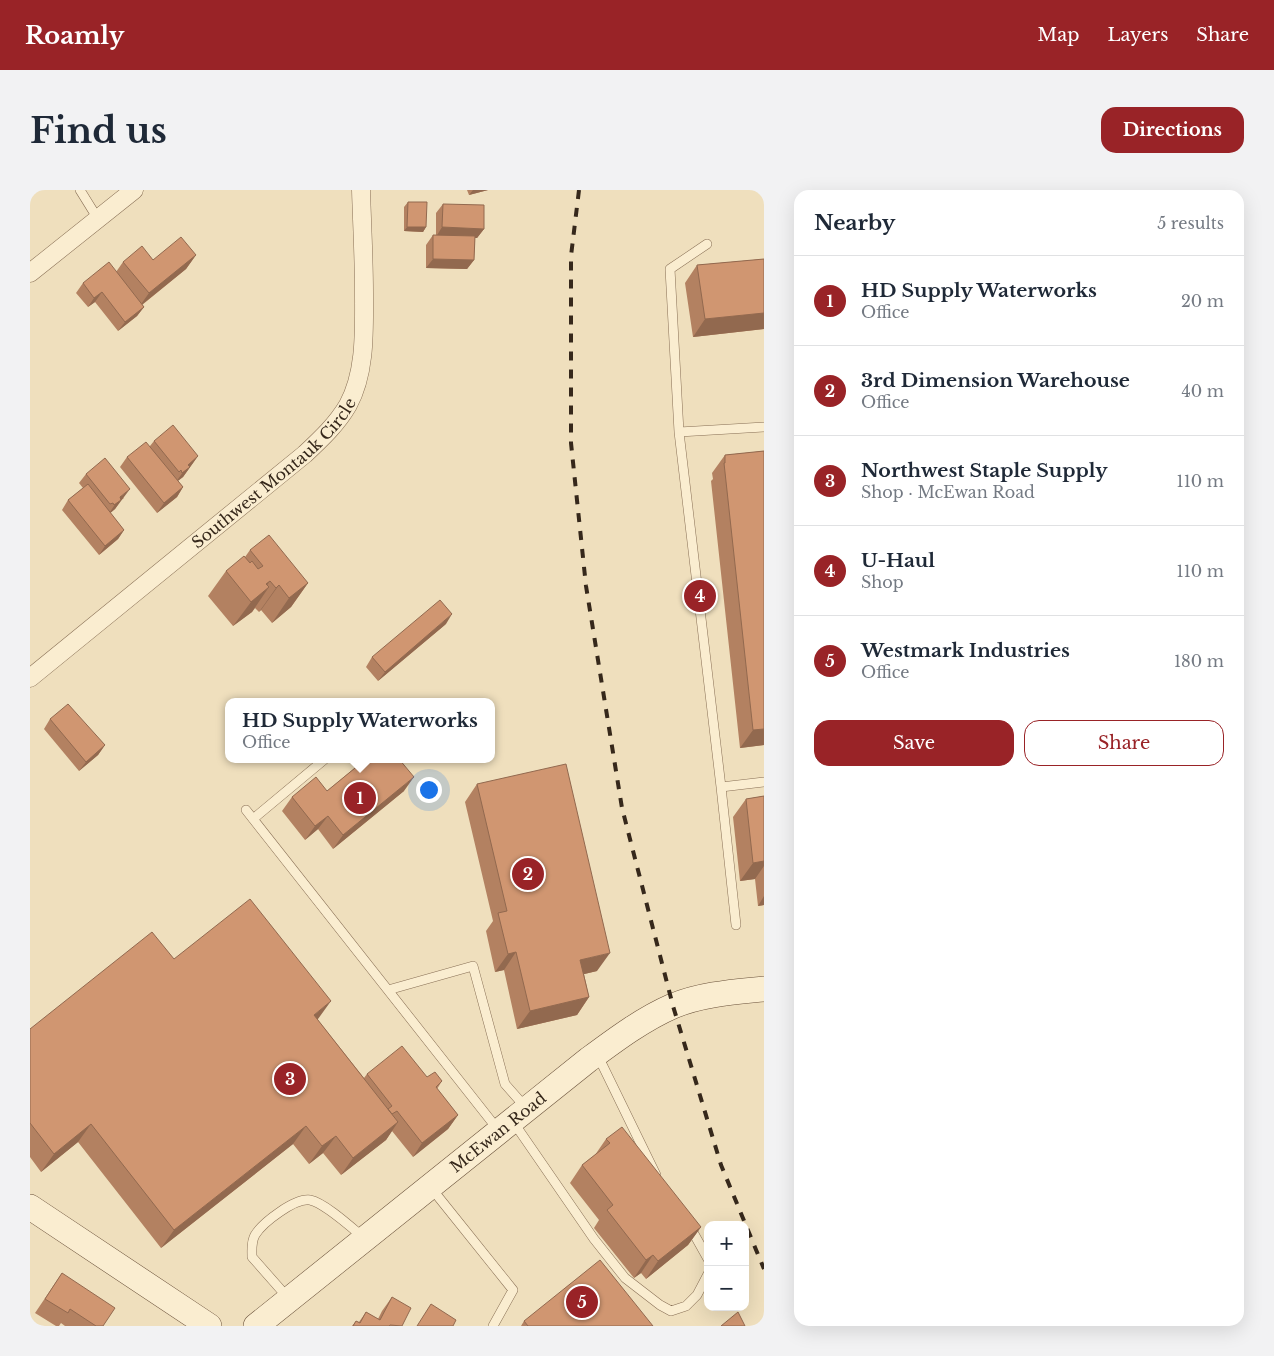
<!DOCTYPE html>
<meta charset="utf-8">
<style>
body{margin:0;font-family:"Libre Baskerville",serif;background:#f2f2f3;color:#1f2937}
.controls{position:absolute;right:15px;bottom:15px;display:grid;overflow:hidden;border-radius:10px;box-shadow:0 5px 20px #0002}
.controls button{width:45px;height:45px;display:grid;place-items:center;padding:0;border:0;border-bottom:1px solid #e0e1e3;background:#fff;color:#1f2937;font:25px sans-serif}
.you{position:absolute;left:398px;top:599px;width:18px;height:18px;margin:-12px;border:4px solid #fff;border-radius:50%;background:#1a73e8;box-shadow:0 0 0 8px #1a73e833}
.badge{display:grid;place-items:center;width:32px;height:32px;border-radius:50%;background:#992327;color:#fff;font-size:16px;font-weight:700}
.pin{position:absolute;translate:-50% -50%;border:2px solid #fff;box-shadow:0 1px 5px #0006}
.popup{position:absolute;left:195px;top:508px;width:270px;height:65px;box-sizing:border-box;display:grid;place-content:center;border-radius:10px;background:#fff;filter:drop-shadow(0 1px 4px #0005);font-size:16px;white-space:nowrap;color:#747a83}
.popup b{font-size:19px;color:#1f2937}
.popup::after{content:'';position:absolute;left:50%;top:100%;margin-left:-10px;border:10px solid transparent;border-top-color:#fff}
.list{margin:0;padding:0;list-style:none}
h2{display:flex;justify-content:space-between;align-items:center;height:65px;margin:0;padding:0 20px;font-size:21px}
h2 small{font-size:16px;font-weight:400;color:#747a83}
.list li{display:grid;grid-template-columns:32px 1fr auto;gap:15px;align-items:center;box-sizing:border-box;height:90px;padding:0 20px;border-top:1px solid #e0e1e3}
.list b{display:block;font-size:19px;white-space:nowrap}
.list p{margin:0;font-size:16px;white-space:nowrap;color:#747a83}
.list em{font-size:16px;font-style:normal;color:#747a83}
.actions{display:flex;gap:10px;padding:15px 20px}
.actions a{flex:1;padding:11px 0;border:1px solid #992327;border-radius:15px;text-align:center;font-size:18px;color:#992327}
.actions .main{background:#992327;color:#fff}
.map{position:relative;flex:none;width:734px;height:1136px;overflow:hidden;border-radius:15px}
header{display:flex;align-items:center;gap:30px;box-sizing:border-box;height:70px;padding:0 25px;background:#992327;color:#fff}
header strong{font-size:24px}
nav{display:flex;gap:28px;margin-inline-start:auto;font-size:18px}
.intro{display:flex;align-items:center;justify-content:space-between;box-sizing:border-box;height:120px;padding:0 30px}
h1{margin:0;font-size:35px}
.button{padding:12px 22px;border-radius:15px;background:#992327;color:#fff;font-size:18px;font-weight:700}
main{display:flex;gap:30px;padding:0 30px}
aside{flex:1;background:#fff;border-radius:15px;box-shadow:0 5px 20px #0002}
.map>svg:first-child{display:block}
</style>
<header>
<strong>Roamly</strong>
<nav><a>Map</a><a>Layers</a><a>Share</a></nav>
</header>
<div class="intro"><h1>Find us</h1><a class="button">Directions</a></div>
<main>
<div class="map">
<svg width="734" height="1136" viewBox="0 0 734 1136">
<rect width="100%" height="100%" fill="#efdfbd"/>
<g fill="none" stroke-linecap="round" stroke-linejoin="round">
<g stroke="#886f55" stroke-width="10">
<path id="lane" d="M 50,0 L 68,29
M 734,237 L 649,242 L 691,597 L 734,592
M 649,242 L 640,79 L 677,54
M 691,597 L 706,735
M 216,620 L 469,941
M 223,629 L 295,569
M 358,800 L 443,776 L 475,894 L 497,919
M 568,866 L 626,985
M 484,933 L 564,1049 L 595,1088 L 630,1115 L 641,1121 L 656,1116 L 667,1105 L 678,1084
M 402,999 L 483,1100 L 463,1136
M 659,1035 L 678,1069
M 259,1109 L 222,1067 C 222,1059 221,1052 225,1045 C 233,1032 265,1008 280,1010 C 295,1013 322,1038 334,1048"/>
</g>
<g stroke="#886f55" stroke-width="19">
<g id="street">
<path d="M 0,83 L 104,0"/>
<path id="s1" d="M 0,488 L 275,264 C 291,249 307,234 318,215 C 336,182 334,140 334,103 C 334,69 332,34 331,0"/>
</g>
</g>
<g stroke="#695039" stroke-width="26">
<g id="secondary">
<path d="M 0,1017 L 179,1136"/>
<path id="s2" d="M 226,1136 L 558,870 C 585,850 613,829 643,816 C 672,804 704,802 734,799"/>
</g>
</g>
<use href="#lane" stroke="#faedd0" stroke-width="9"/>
<use href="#street" stroke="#faedd0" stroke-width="18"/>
<use href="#secondary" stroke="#faedd0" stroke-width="25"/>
<path stroke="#36281b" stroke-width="4" stroke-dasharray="9 9" stroke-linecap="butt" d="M 549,0 L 541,66 L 541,253 L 556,396 L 592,618 L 643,816 L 691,975 L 734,1079"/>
</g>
<path fill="#b38161" d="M 437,0 L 458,0 L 439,5 Z
M 378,12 L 396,37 L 393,42 L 374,41 L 374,17 Z
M 413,14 L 454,39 L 447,48 L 445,48 L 444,70 L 437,79 L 396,78 L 396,55 L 403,45 L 406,45 L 406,23 Z
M 166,65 L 156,79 L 112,115 L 114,117 L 107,126 L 88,141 L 65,112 L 58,117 L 46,103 L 53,93 L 86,82 L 93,72 Z
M 734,69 L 734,139 L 663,147 L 655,93 L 667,75 Z
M 124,251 L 168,266 L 153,287 L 148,291 L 153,297 L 147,307 L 127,323 L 90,277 L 97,267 L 120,256 Z
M 734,261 L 734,555 L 710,558 L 681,291 L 683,289 L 682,283 L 695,265 Z
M 56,284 L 94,308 L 91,310 L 85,319 L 80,323 L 94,340 L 88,349 L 69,365 L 32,320 L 38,310 L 53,298 L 49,293 Z
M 220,360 L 278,393 L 261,417 L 242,433 L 231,420 L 229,422 L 225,418 L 222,422 L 203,436 L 178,406 L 196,381 L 215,367 Z
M 416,434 L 348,491 L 336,477 L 342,467 Z
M 20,529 L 75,555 L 68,565 L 49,581 L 14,539 Z
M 327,569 L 369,569 L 374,601 L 303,659 L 288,639 L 275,650 L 252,621 L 262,607 L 297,601 L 326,577 L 324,574 Z
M 447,594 L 567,781 L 554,784 L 559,807 L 547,825 L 487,839 L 474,780 L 465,782 L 456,741 L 463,731 L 435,612 Z
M 734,606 L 734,715 L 728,716 L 725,689 L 710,691 L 703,627 L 716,609 Z
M 144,769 L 288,829 L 287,829 L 334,888 L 337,884 L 397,887 L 412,891 L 407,899 L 428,925 L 418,939 L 383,967 L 362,941 L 356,950 L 311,985 L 293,963 L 279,974 L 263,954 L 131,1058 L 48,952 L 11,982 L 0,967 L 0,839 Z
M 576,949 L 671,1037 L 658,1055 L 616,1089 L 611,1083 L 604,1088 L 564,1038 L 569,1030 L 540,993 L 552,975 L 565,965 Z
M 32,1083 L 73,1136 L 35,1136 L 31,1133 L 29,1136 L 26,1136 L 5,1123 Z
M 362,1107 L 372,1136 L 322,1136 L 326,1131 L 329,1132 L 336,1122 L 348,1129 L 352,1121 Z
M 494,1131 L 623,1136 L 491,1136 Z"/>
<path fill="#92694f" d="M 443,0 L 458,0 L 439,5 Z
M 377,37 L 396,37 L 393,42 L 374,41 Z
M 412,37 L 454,39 L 447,48 L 406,47 Z
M 166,65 L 156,79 L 109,117 L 119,103 Z
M 403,69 L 444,70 L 437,79 L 396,78 Z
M 72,102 L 65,112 L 58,117 L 64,108 Z
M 114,117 L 107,126 L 88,141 L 95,132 Z
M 734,123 L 734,139 L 663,147 L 675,129 Z
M 168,266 L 153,287 L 146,292 L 158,275 Z
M 153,297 L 147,307 L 127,323 L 134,313 Z
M 100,299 L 85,319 L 78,325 L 90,307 Z
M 94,340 L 88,349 L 69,365 L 75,356 Z
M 240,391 L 231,404 L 239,397 L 222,422 L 203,436 L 221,412 L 236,394 Z
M 278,393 L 261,417 L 242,433 L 259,408 Z
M 249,395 L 231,420 L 229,422 L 246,398 Z
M 422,424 L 416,434 L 348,491 L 355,482 Z
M 734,539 L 734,555 L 710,558 L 723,540 Z
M 75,555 L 68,565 L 49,581 L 56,572 Z
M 384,587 L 374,601 L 303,659 L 313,645 Z
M 298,626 L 288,639 L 275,650 L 285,636 Z
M 734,671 L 734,676 L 725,689 L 710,691 L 723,673 Z
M 734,706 L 734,715 L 728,716 Z
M 486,762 L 474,780 L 465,782 L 478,764 Z
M 580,763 L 567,781 L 538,788 L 550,770 Z
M 559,807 L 547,825 L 487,839 L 500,821 Z
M 301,811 L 288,829 L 271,843 L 284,825 Z
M 428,925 L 418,939 L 383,967 L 392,953 Z
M 368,932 L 356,950 L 311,985 L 323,968 Z
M 61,934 L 48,952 L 11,982 L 24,964 Z
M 276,936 L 263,954 L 131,1058 L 144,1040 Z
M 306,946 L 293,963 L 279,974 L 292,956 Z
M 671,1037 L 658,1055 L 616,1089 L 628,1071 Z
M 623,1065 L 611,1083 L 604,1088 L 616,1070 Z"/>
<path fill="#d09671" stroke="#92694f" d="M 378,12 L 397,12 L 396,37 L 377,37 Z
M 413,14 L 454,15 L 454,39 L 412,37 Z
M 403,45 L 445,46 L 444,70 L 403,69 Z
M 151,47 L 166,65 L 119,103 L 93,72 L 112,56 L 123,70 Z
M 734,69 L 734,123 L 675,129 L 667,75 Z
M 79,72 L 114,117 L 95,132 L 72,102 L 64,108 L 53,93 Z
M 143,235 L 168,266 L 158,275 L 160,277 L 152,283 L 151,280 L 149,282 L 124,251 Z
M 116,252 L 153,297 L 134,313 L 97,267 Z
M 734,261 L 734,539 L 723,540 L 694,273 L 695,273 L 695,265 Z
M 75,268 L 100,299 L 90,307 L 91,310 L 84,315 L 83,313 L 80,314 L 56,284 Z
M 58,294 L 94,340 L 75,356 L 38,310 Z
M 239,345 L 278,393 L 259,408 L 249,395 L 246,398 L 240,391 L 236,394 L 239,397 L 221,412 L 196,381 L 214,366 L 220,373 L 222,371 L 228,379 L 233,376 L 220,360 Z
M 410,410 L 422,424 L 355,482 L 342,467 Z
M 38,514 L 75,555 L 56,572 L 20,529 Z
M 336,569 L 369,569 L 384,587 L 313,645 L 298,626 L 285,636 L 262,607 L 286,587 L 297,601 Z
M 536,574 L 580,763 L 550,770 L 559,807 L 500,821 L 486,762 L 478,764 L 468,723 L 477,721 L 447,594 Z
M 734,606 L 734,671 L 723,673 L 716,609 Z
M 220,709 L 301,811 L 284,825 L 368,932 L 323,968 L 306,946 L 292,956 L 276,936 L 144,1040 L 61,934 L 24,964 L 0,933 L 0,839 L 122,742 L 144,769 Z
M 372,856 L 397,887 L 405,882 L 412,891 L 406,897 L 428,925 L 392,953 L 367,921 L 362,924 L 358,919 L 362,916 L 337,884 Z
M 592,937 L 671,1037 L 628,1071 L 623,1065 L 616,1070 L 577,1020 L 583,1015 L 552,975 L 580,953 L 576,949 Z
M 570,1070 L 623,1136 L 498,1136 L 494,1131 Z
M 32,1083 L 85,1118 L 73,1136 L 66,1136 L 40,1119 L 38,1123 L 15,1109 Z
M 362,1107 L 381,1118 L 372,1136 L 360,1135 L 359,1136 L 323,1136 L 326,1131 L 330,1133 L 336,1122 L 350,1130 Z
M 401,1114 L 426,1130 L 423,1136 L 387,1136 Z
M 708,1122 L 715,1136 L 691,1136 Z"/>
<g text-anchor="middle" stroke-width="4" stroke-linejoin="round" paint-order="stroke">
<g font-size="16" fill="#36281b" stroke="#f7eacd">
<text dy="6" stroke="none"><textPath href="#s1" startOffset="319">Southwest Montauk Circle</textPath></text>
<text dy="6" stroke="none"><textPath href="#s2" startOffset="310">McEwan Road</textPath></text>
</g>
</g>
</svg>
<div class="controls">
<button>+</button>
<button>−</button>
</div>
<div class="you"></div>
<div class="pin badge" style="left:330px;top:608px">1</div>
<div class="popup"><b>HD Supply Waterworks</b>Office</div>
<div class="pin badge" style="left:498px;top:684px">2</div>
<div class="pin badge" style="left:260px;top:889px">3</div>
<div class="pin badge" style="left:670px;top:406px">4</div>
<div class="pin badge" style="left:552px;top:1112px">5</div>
</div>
<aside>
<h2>Nearby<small>5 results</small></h2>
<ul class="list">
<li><span class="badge">1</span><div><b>HD Supply Waterworks</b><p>Office</p></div><em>20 m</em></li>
<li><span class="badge">2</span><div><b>3rd Dimension Warehouse</b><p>Office</p></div><em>40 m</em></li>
<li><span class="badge">3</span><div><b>Northwest Staple Supply</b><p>Shop · McEwan Road</p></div><em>110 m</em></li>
<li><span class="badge">4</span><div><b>U-Haul</b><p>Shop</p></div><em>110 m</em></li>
<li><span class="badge">5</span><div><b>Westmark Industries</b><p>Office</p></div><em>180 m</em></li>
</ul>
<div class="actions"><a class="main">Save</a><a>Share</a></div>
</aside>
</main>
